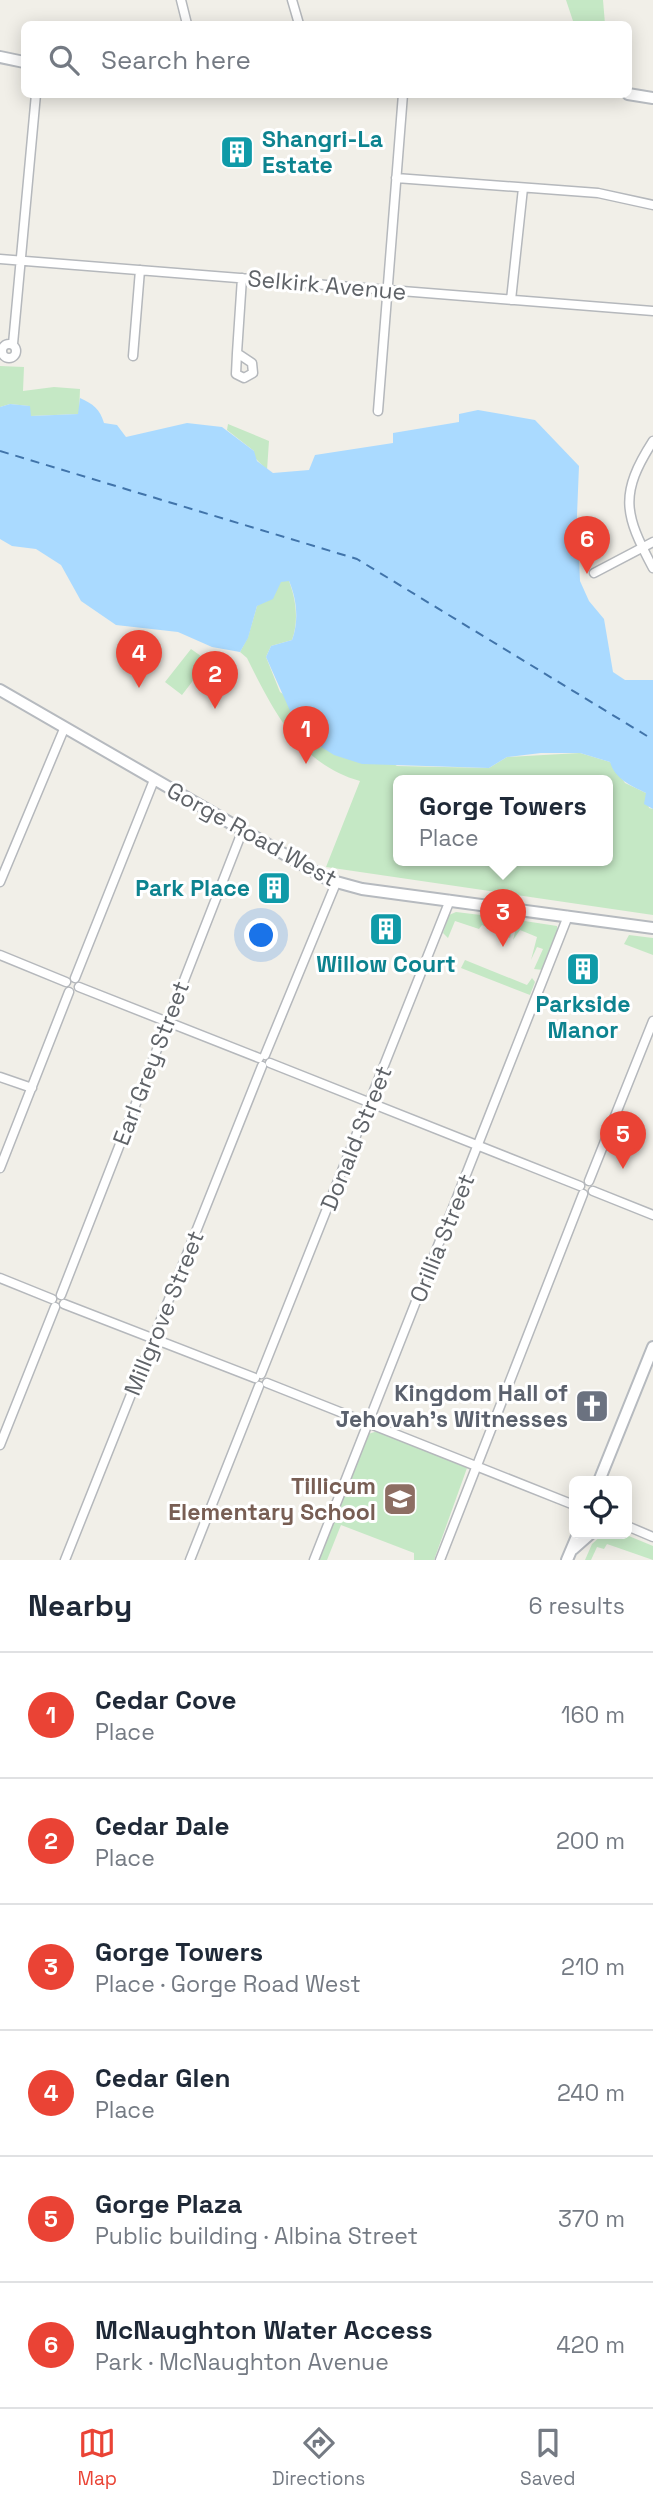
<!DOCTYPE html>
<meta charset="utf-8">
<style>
body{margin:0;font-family:"Space Grotesk",sans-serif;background:#f2f2f3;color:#1f2937}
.controls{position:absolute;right:21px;bottom:21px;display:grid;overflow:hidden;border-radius:10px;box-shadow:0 4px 18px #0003}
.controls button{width:63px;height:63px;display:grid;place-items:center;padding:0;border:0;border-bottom:2px solid #e0e1e3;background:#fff;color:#1f2937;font:35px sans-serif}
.you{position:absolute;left:262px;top:936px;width:24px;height:24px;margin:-18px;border:5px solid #fff;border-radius:50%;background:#1a73e8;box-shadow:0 0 0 10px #1a73e833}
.badge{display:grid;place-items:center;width:46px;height:46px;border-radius:50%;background:#ea4335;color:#fff;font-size:23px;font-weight:700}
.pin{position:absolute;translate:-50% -58px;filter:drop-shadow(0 2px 4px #0008)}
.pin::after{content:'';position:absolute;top:37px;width:24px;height:21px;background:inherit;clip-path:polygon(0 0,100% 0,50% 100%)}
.popup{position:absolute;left:393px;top:775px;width:220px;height:91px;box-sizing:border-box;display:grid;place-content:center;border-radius:10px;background:#fff;filter:drop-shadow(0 2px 5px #0005);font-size:23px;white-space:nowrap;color:#747a83}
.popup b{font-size:26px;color:#1f2937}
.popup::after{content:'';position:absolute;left:50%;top:100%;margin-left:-14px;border:14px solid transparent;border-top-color:#fff}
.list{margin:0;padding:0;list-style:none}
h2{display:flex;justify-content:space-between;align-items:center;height:91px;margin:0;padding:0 28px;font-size:30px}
h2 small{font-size:23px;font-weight:400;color:#747a83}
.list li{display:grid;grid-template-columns:46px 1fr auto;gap:21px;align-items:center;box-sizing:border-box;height:126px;padding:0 28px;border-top:2px solid #e0e1e3}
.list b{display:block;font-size:26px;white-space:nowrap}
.list p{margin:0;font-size:23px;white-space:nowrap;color:#747a83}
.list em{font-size:23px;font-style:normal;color:#747a83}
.icon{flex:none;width:38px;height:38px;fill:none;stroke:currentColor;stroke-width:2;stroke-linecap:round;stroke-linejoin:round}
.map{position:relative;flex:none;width:653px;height:1560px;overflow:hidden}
.search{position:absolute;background:#fff;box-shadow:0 4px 18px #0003;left:21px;right:21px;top:21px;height:77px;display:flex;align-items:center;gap:18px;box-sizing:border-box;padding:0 24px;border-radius:10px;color:#747a83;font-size:26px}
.sheet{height:847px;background:#fff}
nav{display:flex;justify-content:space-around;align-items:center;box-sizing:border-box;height:98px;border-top:2px solid #e0e1e3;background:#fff;font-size:19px;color:#747a83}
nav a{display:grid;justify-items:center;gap:4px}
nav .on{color:#ea4335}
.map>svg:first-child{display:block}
</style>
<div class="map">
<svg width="653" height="1560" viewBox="0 0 653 1560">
<rect width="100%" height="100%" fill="#f1efe8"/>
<path fill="#c5e8c5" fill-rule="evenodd" d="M 566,0 L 603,0 L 605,24 L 574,24 Z
M 0,366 L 24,367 L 23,391 L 54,387 L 80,389 L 79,414 L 30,416 L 29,406 L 10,404 L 0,407 Z
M 228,424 L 269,441 L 267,470 L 254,457 L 254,451 L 227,430 Z
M 281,581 L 289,581 C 296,599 299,621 292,640 L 271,646 L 266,657 L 280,692 L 397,766 L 489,768 L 507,757 L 580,753 L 610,762 L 625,783 L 646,793 L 649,808 L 653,809 L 653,915 L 326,867 L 360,781 C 299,764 273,710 247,658 L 240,652 L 248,637 L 257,606 ZM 398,781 L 608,781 L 608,861 L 398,861 Z
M 191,649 L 208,661 L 182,695 L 165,682 Z
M 456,912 L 515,919 L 510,938 L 482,925 L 479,929 L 455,921 L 448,938 L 443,933 L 449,915 Z
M 518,920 L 557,926 L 558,935 L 543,970 L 534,969 L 543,949 L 537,947 L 531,960 L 537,937 L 520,930 L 513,940 Z
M 629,935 L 653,938 L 653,955 L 624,944 Z
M 465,960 L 527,985 L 532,978 L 535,982 L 530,995 L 461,968 Z
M 378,1431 L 467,1468 L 434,1560 L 414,1560 L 414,1553 L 341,1525 L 327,1560 L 318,1560 L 368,1434 Z
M 603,1534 L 624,1534 L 653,1546 L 653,1560 L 607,1544 L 604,1549 L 597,1547 L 591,1560 L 585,1560 L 592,1544 Z"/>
<path fill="#aadaff" d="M 80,398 C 93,404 100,409 104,423 L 117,425 L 126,437 L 187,423 L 222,427 L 254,451 L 257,461 L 273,473 L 309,470 L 315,455 L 393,443 L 393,433 L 459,422 L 459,414 L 478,410 L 535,420 L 579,466 L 577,515 L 580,581 L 589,601 L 604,619 L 613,672 L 625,680 L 653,680 L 653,809 L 644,804 L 646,793 C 630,785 615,779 610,762 L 580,753 L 541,753 L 507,757 L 489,768 L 362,764 L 334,755 L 315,743 L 291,713 L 266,657 L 271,646 L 292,640 C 299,622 297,599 289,581 L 281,582 L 273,599 L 257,606 L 248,638 L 240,652 L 212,647 L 178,632 L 116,625 L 81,601 L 61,565 L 36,549 L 12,546 L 0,539 L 0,407 L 10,404 L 30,406 L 31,416 L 78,414 Z"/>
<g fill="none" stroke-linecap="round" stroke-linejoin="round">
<path stroke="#4174aa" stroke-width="2" stroke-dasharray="9 7" stroke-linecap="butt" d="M 0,451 L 357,559 L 647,736"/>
<g stroke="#b5b8bc" stroke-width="11">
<path id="street" d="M 181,0 L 187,24
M 292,0 L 299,24
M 396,178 L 598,193 L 653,205
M 0,259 L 653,311
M 511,300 L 523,188
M2 351a7 7 0 1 1 14 0a7 7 0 1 1-14 0Z
M 13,344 L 36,94
M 237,353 L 242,278
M 237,353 L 252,363 L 253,373 L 244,378 L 236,374 Z
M 133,356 L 140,270
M 378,411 L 403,94
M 653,441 C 619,494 624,514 653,568
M 594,573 L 653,542
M 0,882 L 64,729
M 0,955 L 66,982
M 75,978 L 154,780
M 79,987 L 259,1058
M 265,1055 L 336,883
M 270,1063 L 580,1186
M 0,1077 L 32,1088
M 0,1168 L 69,992
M 589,1181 L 653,1021
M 593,1191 L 653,1215
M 0,1278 L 52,1299
M 61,1295 L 242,832
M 64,1304 L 255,1378
M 261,1374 L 450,900
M 267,1383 L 574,1505
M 0,1445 L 55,1307
M 627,1526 L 653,1537
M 65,1560 L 262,1066
M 190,1560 L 259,1386
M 314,1560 L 568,916
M 440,1560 L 583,1194"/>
</g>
<g stroke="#b6babf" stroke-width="14">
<path id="secondary" d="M 0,57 L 24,62
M 628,94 L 653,98
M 0,690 L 329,880 L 362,889 L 653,928
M 599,1481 L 653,1347
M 573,1549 L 590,1534
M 567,1560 L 578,1534"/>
</g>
<use href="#street" stroke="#fff" stroke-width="8"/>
<use href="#secondary" stroke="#fff" stroke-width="10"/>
</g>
<defs>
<g id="building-square" transform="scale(1.75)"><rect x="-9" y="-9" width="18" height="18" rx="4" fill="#0f9aa8" stroke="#fff"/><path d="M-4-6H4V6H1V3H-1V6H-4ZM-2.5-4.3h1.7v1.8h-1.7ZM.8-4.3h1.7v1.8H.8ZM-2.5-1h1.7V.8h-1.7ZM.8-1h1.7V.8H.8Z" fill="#fff"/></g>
<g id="church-square" transform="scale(1.75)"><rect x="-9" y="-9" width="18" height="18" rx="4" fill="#6b7280" stroke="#fff"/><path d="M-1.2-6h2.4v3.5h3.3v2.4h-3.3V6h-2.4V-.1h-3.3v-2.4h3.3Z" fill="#fff"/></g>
<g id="school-square" transform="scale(1.75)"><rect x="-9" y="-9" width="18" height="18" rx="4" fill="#8d6e63" stroke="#fff"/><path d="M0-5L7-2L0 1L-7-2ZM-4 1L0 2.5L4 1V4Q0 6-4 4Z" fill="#fff"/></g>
</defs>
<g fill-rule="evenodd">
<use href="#building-square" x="237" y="152"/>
<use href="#building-square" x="274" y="888"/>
<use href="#building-square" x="386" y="929"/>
<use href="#building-square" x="583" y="969"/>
<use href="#church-square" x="592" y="1406"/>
<use href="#school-square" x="400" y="1499"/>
</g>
<g text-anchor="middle" stroke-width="6" stroke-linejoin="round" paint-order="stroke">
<g font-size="23" font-weight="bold" fill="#0d838f" stroke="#fff">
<text x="262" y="147" text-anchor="start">Shangri-La<tspan x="262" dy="26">Estate</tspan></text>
<text x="250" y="896" text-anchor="end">Park Place</text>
<text x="386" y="972">Willow Court</text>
<text x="583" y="1012">Parkside<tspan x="583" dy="26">Manor</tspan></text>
</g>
<g font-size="23" fill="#5f6368" stroke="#fff">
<text transform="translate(327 285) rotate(5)" y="8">Selkirk Avenue</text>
<text transform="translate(252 834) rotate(29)" y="8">Gorge Road West</text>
<text transform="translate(151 1063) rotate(-69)" y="8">Earl Grey Street</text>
<text transform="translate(356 1138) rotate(-68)" y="8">Donald Street</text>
<text transform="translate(442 1238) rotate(-68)" y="8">Orillia Street</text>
<text transform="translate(164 1313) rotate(-68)" y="8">Millgrove Street</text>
</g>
<g font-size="23" font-weight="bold" fill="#5b616d" stroke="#fff" text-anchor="end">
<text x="568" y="1401">Kingdom Hall of<tspan x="568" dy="26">Jehovah's Witnesses</tspan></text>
</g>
<g font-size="23" font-weight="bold" fill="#785e54" stroke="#fff" text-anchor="end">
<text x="376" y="1494">Tillicum<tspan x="376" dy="26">Elementary School</tspan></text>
</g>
</g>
</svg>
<div class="controls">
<button><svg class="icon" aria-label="locate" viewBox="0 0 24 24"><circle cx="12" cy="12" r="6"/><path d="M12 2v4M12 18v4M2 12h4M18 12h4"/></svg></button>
</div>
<div class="you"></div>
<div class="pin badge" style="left:306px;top:764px">1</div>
<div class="pin badge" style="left:215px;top:709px">2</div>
<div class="pin badge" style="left:503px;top:947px">3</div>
<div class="popup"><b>Gorge Towers</b>Place</div>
<div class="pin badge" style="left:139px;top:688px">4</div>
<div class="pin badge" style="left:623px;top:1169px">5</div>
<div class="pin badge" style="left:587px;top:574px">6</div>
<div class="search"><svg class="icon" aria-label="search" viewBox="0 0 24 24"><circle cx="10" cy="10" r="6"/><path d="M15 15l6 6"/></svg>Search here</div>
</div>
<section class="sheet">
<h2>Nearby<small>6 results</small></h2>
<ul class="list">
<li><span class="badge">1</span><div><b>Cedar Cove</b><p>Place</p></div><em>160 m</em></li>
<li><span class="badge">2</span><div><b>Cedar Dale</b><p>Place</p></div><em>200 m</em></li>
<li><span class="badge">3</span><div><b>Gorge Towers</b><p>Place · Gorge Road West</p></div><em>210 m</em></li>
<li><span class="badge">4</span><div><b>Cedar Glen</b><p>Place</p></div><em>240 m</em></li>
<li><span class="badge">5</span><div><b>Gorge Plaza</b><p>Public building · Albina Street</p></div><em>370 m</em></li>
<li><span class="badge">6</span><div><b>McNaughton Water Access</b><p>Park · McNaughton Avenue</p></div><em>420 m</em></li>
</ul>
</section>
<nav>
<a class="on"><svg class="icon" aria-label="map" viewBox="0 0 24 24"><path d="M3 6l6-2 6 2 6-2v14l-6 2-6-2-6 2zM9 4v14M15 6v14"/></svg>Map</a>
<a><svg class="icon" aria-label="directions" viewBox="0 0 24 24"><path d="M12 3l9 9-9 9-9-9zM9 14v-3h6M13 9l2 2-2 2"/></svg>Directions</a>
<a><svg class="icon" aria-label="saved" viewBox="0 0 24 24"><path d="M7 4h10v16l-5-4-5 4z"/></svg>Saved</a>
</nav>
